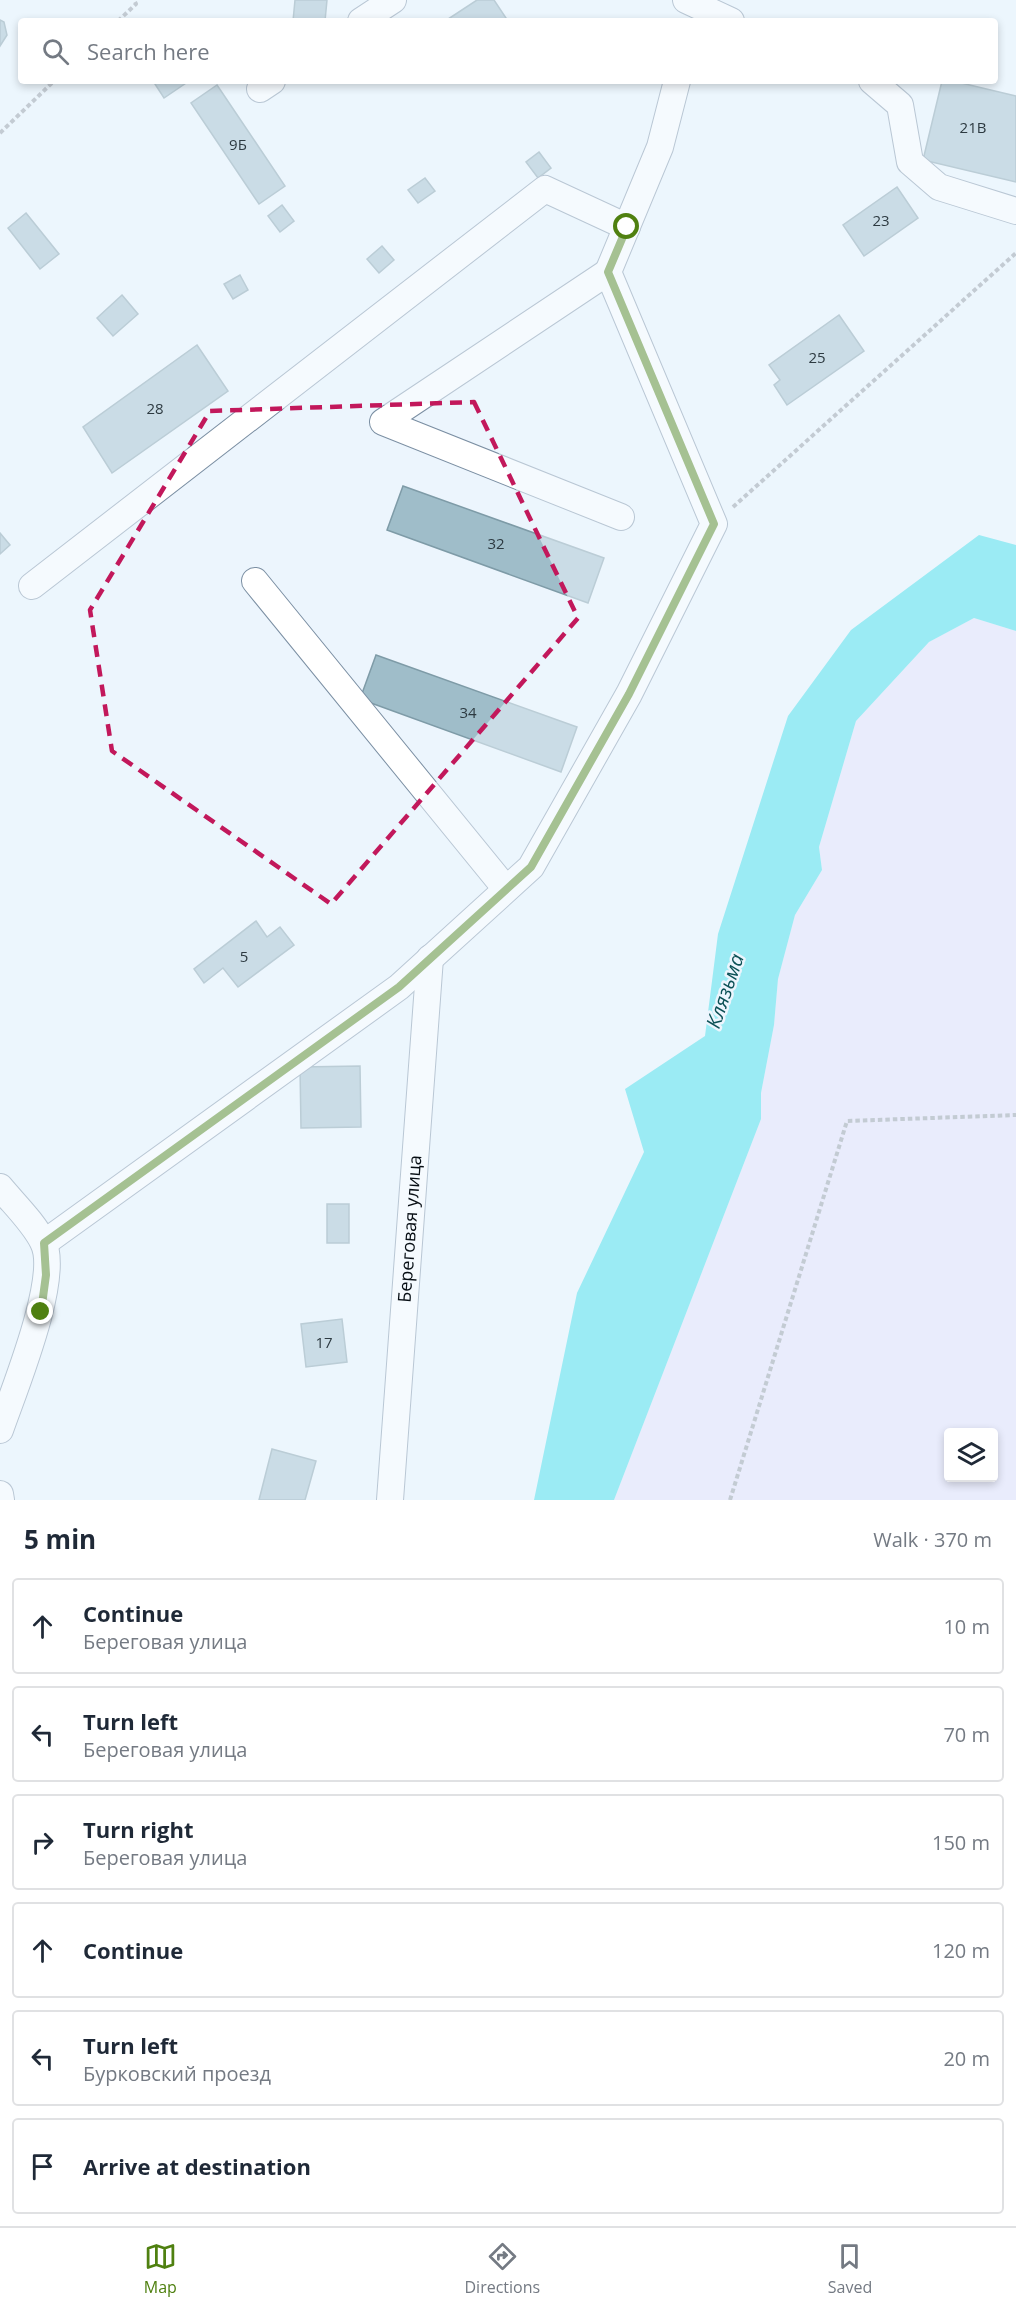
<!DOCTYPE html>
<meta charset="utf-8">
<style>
body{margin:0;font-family:"Open Sans",sans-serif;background:#f6f6f7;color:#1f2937}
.controls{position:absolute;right:18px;bottom:18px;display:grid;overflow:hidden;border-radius:6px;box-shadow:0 3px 9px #0003}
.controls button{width:54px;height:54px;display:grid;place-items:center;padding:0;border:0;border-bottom:2px solid #e0e1e3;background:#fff;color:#1f2937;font:30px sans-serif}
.stop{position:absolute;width:18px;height:18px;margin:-14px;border:4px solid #4f8010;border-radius:50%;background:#fff}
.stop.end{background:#4f8010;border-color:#fff;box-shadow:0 2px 6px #0008}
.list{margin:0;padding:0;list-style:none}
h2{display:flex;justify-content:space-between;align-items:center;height:78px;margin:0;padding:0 24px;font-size:26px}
h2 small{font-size:20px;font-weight:400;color:#747a83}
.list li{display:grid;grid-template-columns:39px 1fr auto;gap:18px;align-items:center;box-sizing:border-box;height:96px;margin:0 12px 12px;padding:0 12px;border:2px solid #e0e1e3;border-radius:6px}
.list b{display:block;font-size:22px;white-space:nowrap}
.list p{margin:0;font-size:20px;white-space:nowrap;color:#747a83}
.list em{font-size:20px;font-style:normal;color:#747a83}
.icon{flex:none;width:33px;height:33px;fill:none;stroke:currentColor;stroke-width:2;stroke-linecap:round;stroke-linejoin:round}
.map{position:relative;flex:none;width:1016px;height:1500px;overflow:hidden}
.search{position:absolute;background:#fff;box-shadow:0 3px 9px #0003;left:18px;right:18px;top:18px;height:66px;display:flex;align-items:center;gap:15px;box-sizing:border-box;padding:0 21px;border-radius:6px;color:#747a83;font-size:22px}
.sheet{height:726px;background:#fff}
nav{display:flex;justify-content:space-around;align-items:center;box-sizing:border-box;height:84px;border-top:2px solid #e0e1e3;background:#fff;font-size:16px;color:#747a83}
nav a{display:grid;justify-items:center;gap:3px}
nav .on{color:#4f8010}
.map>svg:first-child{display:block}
</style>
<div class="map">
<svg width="1016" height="1500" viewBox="0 0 1016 1500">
<rect width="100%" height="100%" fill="#ecf5fd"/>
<path fill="#e4dffa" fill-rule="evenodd" d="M 974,618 L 1016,631 L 1016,1500 L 614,1500 L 761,1119 L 761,1093 L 774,1025 L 778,979 L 795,915 L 822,870 L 819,847 L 856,721 L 929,642 ZM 948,1432 L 994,1432 L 994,1478 L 948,1478 Z"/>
<path fill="#39dde8" d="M 979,535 L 1016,545 L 1016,631 L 974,618 L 929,642 L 856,721 L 819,847 L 822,870 L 795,915 L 778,979 L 774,1025 L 761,1093 L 761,1119 L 614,1500 L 534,1500 L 577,1293 L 644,1152 L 625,1089 L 705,1036 L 718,934 L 788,716 L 851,630 Z"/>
<path fill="#9fbdc9" stroke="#7e9ba7" stroke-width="1.5" d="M 295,0 L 327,0 L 325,21 L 293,21 Z
M 477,0 L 494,0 L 508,21 L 445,21 Z
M 0,20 L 4,22 L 7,35 L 0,46 Z
M 153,81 L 189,81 L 164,98 Z
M 942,81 L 953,81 L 1016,96 L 1016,182 L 923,160 Z
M 217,85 L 285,186 L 259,204 L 191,103 Z
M 539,152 L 551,168 L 538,178 L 526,162 Z
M 425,178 L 435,191 L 418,203 L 408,190 Z
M 897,187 L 918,218 L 864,256 L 843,225 Z
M 282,205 L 294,221 L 280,232 L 268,216 Z
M 26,213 L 59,254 L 40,269 L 8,228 Z
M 382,246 L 394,260 L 379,273 L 367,259 Z
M 240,275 L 248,290 L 233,299 L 224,284 Z
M 122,295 L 138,314 L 113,336 L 97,318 Z
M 839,315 L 864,351 L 787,405 L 774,385 L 780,380 L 769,365 Z
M 197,345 L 228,391 L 112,473 L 83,427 Z
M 403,486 L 604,558 L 588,603 L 387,530 Z
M 0,533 L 10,545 L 0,554 Z
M 376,655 L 577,727 L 561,772 L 360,699 Z
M 256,921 L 267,937 L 280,927 L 294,945 L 238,987 L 223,968 L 204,983 L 194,969 Z
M 360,1066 L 361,1127 L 301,1128 L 300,1067 Z
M 327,1204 L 349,1204 L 349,1243 L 327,1243 Z
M 342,1319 L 347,1362 L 306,1367 L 301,1324 Z
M 272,1449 L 316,1461 L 305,1500 L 259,1500 Z"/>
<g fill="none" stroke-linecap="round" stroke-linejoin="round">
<g stroke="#7b8fa3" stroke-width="28">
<g id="minor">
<path d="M 686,0 L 731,21"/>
<path d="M 361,21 L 393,0"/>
<path d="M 872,81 L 900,105 L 910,162 L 939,187 L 1016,211"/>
<path d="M 260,89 L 272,81"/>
<path d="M 608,272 L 383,422 L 621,517"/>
<path d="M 255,581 L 506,889"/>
<path d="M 32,586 L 545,189 L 627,227"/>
<path d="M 0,1187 C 14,1204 34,1223 43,1242 C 61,1277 13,1392 0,1430"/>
<path d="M 44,1243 L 399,987 L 531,867 L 629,694 L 714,524 L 608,272 L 660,147 L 677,81"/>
<path d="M 0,1494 L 1,1500"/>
<path id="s1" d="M 390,1500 L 430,958"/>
</g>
</g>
<path stroke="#90989f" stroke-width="4" stroke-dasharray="4.5 3" stroke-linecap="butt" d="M 118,21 L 136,4 L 134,0
M 0,133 L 54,81
M 733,507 L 1016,253
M 730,1500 L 847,1121 L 1016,1115"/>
<use href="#minor" stroke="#fff" stroke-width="26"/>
</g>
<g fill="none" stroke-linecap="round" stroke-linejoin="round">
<path stroke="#4f8010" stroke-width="8" d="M 41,1312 L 46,1275 L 44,1243 L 399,987 L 531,867 L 629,694 L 714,524 L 608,272 L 627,227"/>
</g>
<path d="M0 0H1016V1500H0ZM 474,402 L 578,618 L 331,904 L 112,751 L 90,610 L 210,411 Z" fill="#ecf5fd" fill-opacity=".55" fill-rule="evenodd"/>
<path fill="none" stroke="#c2185b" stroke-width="4.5" stroke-dasharray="12 8" stroke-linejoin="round" d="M 474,402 L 578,618 L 331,904 L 112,751 L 90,610 L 210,411 Z"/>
<g text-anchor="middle" stroke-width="5" stroke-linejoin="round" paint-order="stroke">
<g font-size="15" fill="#2d3a41">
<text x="973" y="133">21В</text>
<text x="238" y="150">9Б</text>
<text x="881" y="226">23</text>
<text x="817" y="363">25</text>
<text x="155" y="414">28</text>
<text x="496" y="549">32</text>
<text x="468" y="718">34</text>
<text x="244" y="962">5</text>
<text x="324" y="1348">17</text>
</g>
<g font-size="18" fill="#070e14" stroke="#ecf5fd">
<text dy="6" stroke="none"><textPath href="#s1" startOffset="272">Береговая улица</textPath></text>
</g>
<g font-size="20" font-style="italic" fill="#0c5156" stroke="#ecf5fd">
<text transform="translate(725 991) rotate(-71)" y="7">Клязьма</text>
</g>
</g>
</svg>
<div class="controls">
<button><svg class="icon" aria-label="layers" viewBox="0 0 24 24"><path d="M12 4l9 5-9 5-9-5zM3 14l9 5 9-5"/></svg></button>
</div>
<div class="stop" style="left:627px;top:227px"></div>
<div class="stop end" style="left:41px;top:1312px"></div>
<div class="search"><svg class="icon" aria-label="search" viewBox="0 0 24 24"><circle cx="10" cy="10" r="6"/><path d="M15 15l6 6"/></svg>Search here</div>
</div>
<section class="sheet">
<h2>5 min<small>Walk · 370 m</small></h2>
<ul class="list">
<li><svg class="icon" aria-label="ahead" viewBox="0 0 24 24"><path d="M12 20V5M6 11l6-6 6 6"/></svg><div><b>Continue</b><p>Береговая улица</p></div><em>10 m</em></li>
<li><svg class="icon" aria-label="left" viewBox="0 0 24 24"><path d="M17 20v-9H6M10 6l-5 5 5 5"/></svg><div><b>Turn left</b><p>Береговая улица</p></div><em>70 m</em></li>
<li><svg class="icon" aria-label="right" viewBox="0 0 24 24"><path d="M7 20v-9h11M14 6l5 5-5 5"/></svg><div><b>Turn right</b><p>Береговая улица</p></div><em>150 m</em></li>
<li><svg class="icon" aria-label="ahead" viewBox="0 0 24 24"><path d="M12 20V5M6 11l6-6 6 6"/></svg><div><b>Continue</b></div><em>120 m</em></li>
<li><svg class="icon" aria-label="left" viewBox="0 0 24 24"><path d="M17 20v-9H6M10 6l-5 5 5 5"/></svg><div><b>Turn left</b><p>Бурковский проезд</p></div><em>20 m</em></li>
<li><svg class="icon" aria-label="arrive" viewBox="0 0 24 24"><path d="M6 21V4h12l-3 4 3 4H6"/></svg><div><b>Arrive at destination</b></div></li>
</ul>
</section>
<nav>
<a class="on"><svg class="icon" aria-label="map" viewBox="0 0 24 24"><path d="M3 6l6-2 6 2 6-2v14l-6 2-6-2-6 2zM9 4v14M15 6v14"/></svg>Map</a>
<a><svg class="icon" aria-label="directions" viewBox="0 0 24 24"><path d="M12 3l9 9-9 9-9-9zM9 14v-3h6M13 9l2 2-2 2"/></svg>Directions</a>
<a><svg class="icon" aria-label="saved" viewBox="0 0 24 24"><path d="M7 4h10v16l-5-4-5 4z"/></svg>Saved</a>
</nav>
